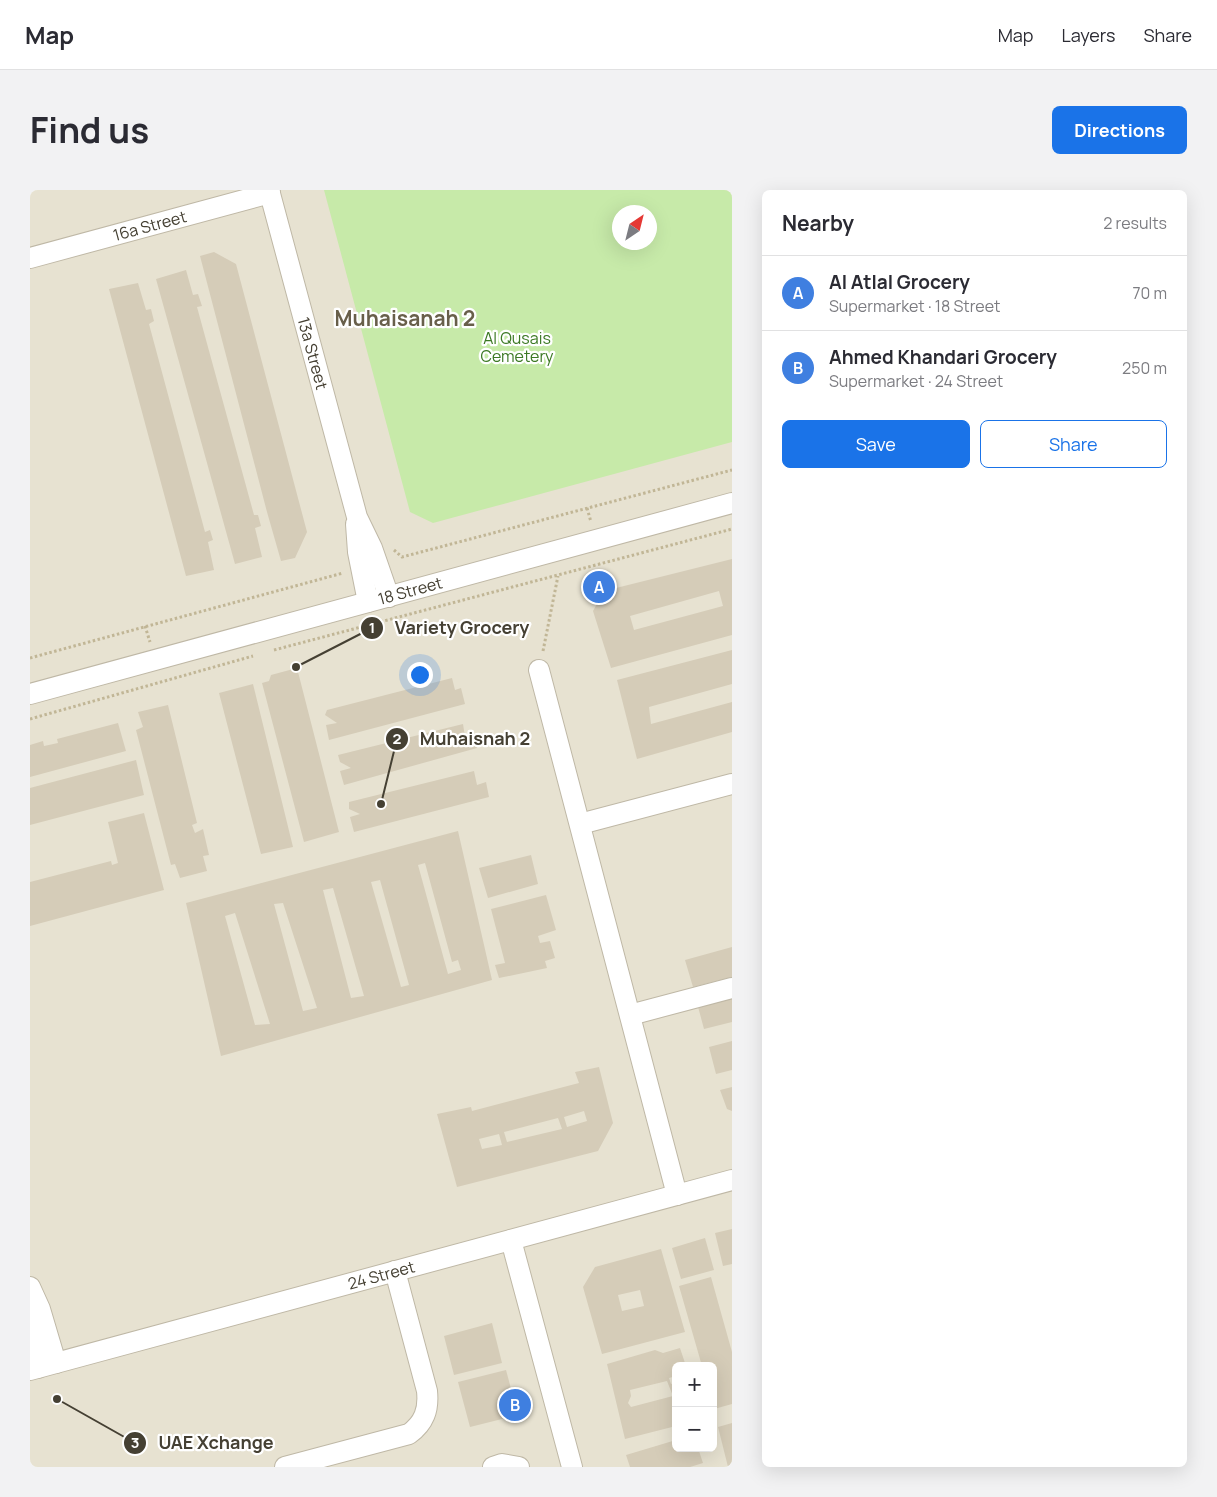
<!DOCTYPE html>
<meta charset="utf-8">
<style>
body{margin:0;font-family:Manrope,sans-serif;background:#f2f2f3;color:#2b2b33}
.controls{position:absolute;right:15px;bottom:15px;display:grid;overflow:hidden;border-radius:8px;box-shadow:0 5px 20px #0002}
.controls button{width:45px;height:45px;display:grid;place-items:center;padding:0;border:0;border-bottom:1px solid #e1e1e2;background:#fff;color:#2b2b33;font:25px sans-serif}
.compass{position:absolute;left:582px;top:15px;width:45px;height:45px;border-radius:50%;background:#fff;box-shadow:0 5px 20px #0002;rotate:35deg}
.you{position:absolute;left:389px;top:484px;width:18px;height:18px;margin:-12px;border:4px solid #fff;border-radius:50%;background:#1a73e8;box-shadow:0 0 0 8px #1a73e833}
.badge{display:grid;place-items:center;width:32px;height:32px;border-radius:50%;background:#1a73e8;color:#fff;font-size:16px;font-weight:700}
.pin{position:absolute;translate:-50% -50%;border:2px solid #fff;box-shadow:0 1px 5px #0006}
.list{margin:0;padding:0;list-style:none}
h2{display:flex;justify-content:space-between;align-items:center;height:65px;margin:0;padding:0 20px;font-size:21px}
h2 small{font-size:16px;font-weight:400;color:#7c7c81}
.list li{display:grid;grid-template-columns:32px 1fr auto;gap:15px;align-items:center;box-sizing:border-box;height:75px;padding:0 20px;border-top:1px solid #e1e1e2}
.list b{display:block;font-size:19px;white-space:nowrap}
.list p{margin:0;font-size:16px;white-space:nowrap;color:#7c7c81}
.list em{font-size:16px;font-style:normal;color:#7c7c81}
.actions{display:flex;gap:10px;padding:15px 20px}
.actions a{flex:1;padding:11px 0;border:1px solid #1a73e8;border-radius:8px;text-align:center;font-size:18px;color:#1a73e8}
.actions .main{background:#1a73e8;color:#fff}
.map{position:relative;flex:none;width:702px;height:1277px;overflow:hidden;border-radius:8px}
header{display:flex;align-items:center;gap:30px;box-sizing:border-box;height:70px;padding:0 25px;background:#fff;border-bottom:1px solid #e1e1e2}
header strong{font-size:24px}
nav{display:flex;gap:28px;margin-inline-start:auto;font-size:18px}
.intro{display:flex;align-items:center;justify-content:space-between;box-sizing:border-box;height:120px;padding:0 30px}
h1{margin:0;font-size:35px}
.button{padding:12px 22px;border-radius:8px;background:#1a73e8;color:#fff;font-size:18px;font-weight:700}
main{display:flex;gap:30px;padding:0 30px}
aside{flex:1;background:#fff;border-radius:8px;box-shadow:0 5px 20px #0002}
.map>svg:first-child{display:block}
</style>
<header>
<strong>Map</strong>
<nav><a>Map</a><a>Layers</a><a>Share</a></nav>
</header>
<div class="intro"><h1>Find us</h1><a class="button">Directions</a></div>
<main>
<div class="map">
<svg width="702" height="1277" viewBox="0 0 702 1277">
<rect width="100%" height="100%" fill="#f3f0e3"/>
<path fill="#e7e2d1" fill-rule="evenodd" d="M 0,0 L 702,0 L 702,1277 L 0,1277 ZM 590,22 L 620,22 L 620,52 L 590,52 ZM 646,1176 L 683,1176 L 683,1258 L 646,1258 Z"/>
<path fill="#c7eaa9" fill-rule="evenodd" d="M 294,0 L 702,0 L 702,252 L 403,333 L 380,322 ZM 590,22 L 620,22 L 620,52 L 590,52 Z"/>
<path fill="#d5ccb8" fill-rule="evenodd" d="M 184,62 L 206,74 L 277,342 L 265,368 L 251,371 L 237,322 L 170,66 Z
M 156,80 L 163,105 L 168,104 L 172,116 L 167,117 L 224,325 L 228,325 L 231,336 L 225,338 L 232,367 L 205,374 L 126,89 Z
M 108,93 L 116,120 L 121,119 L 124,131 L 119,134 L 175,342 L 180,340 L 183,350 L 178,352 L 184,380 L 156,386 L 79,99 Z
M 702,369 L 702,445 L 581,478 L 563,421 L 574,401 ZM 689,401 L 693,416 L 604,440 L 600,426 Z
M 702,460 L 702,494 L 619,517 L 621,534 L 702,512 L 702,542 L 607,569 L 587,490 Z
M 267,478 L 309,642 L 274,652 L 232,493 L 239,491 L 241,485 Z
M 422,488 L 425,500 L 431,498 L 435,514 L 299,550 L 296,535 L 307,533 L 295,525 L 297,520 Z
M 223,494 L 263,657 L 231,664 L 189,503 Z
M 138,515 L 167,633 L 162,635 L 165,643 L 173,639 L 179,665 L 173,666 L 177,681 L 150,688 L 145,674 L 141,675 L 106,540 L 113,537 L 108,522 Z
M 88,533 L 96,561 L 0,587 L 0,555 L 13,551 L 14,556 L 28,553 L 27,549 Z
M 433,534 L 435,547 L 445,546 L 447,558 L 314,595 L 310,581 L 321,578 L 310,572 L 308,565 Z
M 106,570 L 114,605 L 0,635 L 0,598 Z
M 444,581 L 447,595 L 456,592 L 459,607 L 324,642 L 320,627 L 330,624 L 319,619 L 319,612 Z
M 114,623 L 134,700 L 0,736 L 0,692 L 81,671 L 82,675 L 88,673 L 78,632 Z
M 428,641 L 462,790 L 191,866 L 156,713 ZM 395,673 L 422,772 L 428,770 L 431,780 L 418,784 L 388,675 ZM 350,690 L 379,795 L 371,797 L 341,692 ZM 303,698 L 334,806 L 321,808 L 293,700 ZM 253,713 L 287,818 L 273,821 L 244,714 ZM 205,723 L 240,834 L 225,835 L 195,726 Z
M 501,665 L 508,694 L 458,708 L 449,678 Z
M 516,705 L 526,740 L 508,746 L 510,753 L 520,751 L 525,768 L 515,771 L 517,778 L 469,788 L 465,775 L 475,773 L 461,719 Z
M 702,757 L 702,787 L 663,797 L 655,770 Z
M 702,804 L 702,832 L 674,839 L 667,813 Z
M 702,851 L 702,880 L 686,884 L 679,857 Z
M 569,877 L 583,933 L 568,961 L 427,997 L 407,924 L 441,917 L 442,921 L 549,893 L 545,882 ZM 554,921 L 557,931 L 537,937 L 534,927 ZM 528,928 L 532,939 L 477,952 L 474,942 ZM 469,944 L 472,955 L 452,959 L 449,949 Z
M 702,897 L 702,921 L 697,919 L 690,900 Z
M 702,1039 L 702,1074 L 693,1076 L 685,1043 Z
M 675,1048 L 684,1080 L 651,1089 L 642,1058 Z
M 631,1059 L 655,1142 L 572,1164 L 553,1097 L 565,1077 ZM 610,1100 L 614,1116 L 592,1121 L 588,1105 Z
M 681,1087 L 702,1162 L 702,1214 L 684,1219 L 683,1176 L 672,1176 L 649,1096 Z
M 462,1133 L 472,1173 L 424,1185 L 414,1146 Z
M 650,1158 L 656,1176 L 646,1176 L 646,1186 L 639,1188 L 641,1194 L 646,1193 L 646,1236 L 595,1249 L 577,1174 L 625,1160 L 633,1163 ZM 637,1191 L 643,1206 L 601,1217 L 598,1213 L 601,1206 L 600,1200 Z
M 476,1180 L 488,1225 L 440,1237 L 428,1192 Z
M 702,1233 L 702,1277 L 698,1277 L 688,1237 Z
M 646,1250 L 646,1258 L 668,1258 L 673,1273 L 660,1277 L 600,1277 L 596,1265 Z"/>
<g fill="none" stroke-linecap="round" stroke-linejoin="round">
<g stroke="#bfb8a6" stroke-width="22">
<g id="minor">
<path id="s1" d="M 239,0 L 327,327 L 342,358 L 359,407"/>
<path id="s2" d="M 0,68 L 240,3"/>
<path d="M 326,334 L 328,362 L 338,412"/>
<path d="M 509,480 L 647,1005"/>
<path id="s3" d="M 0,504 L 702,313"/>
<path d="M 550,634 L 702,594"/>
<path d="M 600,825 L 702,798"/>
<path d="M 481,1050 L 542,1277"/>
<path d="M 0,1097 L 10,1119 L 26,1173"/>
<path d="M 0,1128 L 8,1178"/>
<path id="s4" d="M 0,1180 L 702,990"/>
<path d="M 255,1277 L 379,1244 C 394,1233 399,1220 397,1201 L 365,1081"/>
<path d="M 463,1277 L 472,1274 L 489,1277"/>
</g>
</g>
<path stroke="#c1b696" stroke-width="3" stroke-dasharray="2.5 2.5" stroke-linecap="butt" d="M 557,318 L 561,332
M 364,360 L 372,367 L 702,280
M 115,436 L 120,452
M 244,460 L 702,339
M 513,461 L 528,386
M 0,468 L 313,383
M 0,529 L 223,466"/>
<use href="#minor" stroke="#fff" stroke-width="20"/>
</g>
<g text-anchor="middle" stroke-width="4.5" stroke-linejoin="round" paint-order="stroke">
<g font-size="16" fill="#454033" stroke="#fff">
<text dy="6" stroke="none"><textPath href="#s2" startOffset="124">16a Street</textPath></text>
<text dy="6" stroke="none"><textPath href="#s1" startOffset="169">13a Street</textPath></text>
<text dy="6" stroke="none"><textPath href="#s3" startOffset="394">18 Street</textPath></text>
<text dy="6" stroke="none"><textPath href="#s4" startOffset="364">24 Street</textPath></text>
</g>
<g font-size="16" fill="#3c7924" stroke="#fff">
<text x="487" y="154">Al Qusais<tspan x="487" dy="18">Cemetery</tspan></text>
</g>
<g font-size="21" font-weight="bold" fill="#685f4a" stroke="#fff">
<text x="375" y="136">Muhaisanah 2</text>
</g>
</g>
<path fill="none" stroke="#454033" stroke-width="2" d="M266 477L342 438M351 614L367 549M27 1209L105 1253"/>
<g fill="#454033" stroke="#fff" stroke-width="2">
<circle cx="266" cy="477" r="5"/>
<circle cx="351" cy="614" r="5"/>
<circle cx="27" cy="1209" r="5"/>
<circle cx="342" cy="438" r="12"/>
<circle cx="367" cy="549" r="12"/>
<circle cx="105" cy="1253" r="12"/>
</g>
<g font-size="15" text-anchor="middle" font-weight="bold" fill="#fff">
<text x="342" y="443">1</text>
<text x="367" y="554">2</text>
<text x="105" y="1258">3</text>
</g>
<g font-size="18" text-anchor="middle" font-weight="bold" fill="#454033" stroke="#fff" stroke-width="4.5" stroke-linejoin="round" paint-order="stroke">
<text x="432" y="444">Variety Grocery</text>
<text x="445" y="555">Muhaisnah 2</text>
<text x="186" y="1259">UAE Xchange</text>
</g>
</svg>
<div class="controls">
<button>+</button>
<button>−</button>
</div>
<svg class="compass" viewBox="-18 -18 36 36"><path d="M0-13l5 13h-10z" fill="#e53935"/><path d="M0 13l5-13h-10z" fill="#7c7c81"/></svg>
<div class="you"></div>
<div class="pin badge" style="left:569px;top:397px;background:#3f7fe0">A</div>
<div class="pin badge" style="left:485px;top:1215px;background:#3f7fe0">B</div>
</div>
<aside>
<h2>Nearby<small>2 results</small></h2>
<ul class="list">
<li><span class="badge" style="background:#3f7fe0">A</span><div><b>Al Atlal Grocery</b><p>Supermarket · 18 Street</p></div><em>70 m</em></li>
<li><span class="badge" style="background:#3f7fe0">B</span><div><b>Ahmed Khandari Grocery</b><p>Supermarket · 24 Street</p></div><em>250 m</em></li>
</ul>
<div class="actions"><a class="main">Save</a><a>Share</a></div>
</aside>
</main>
